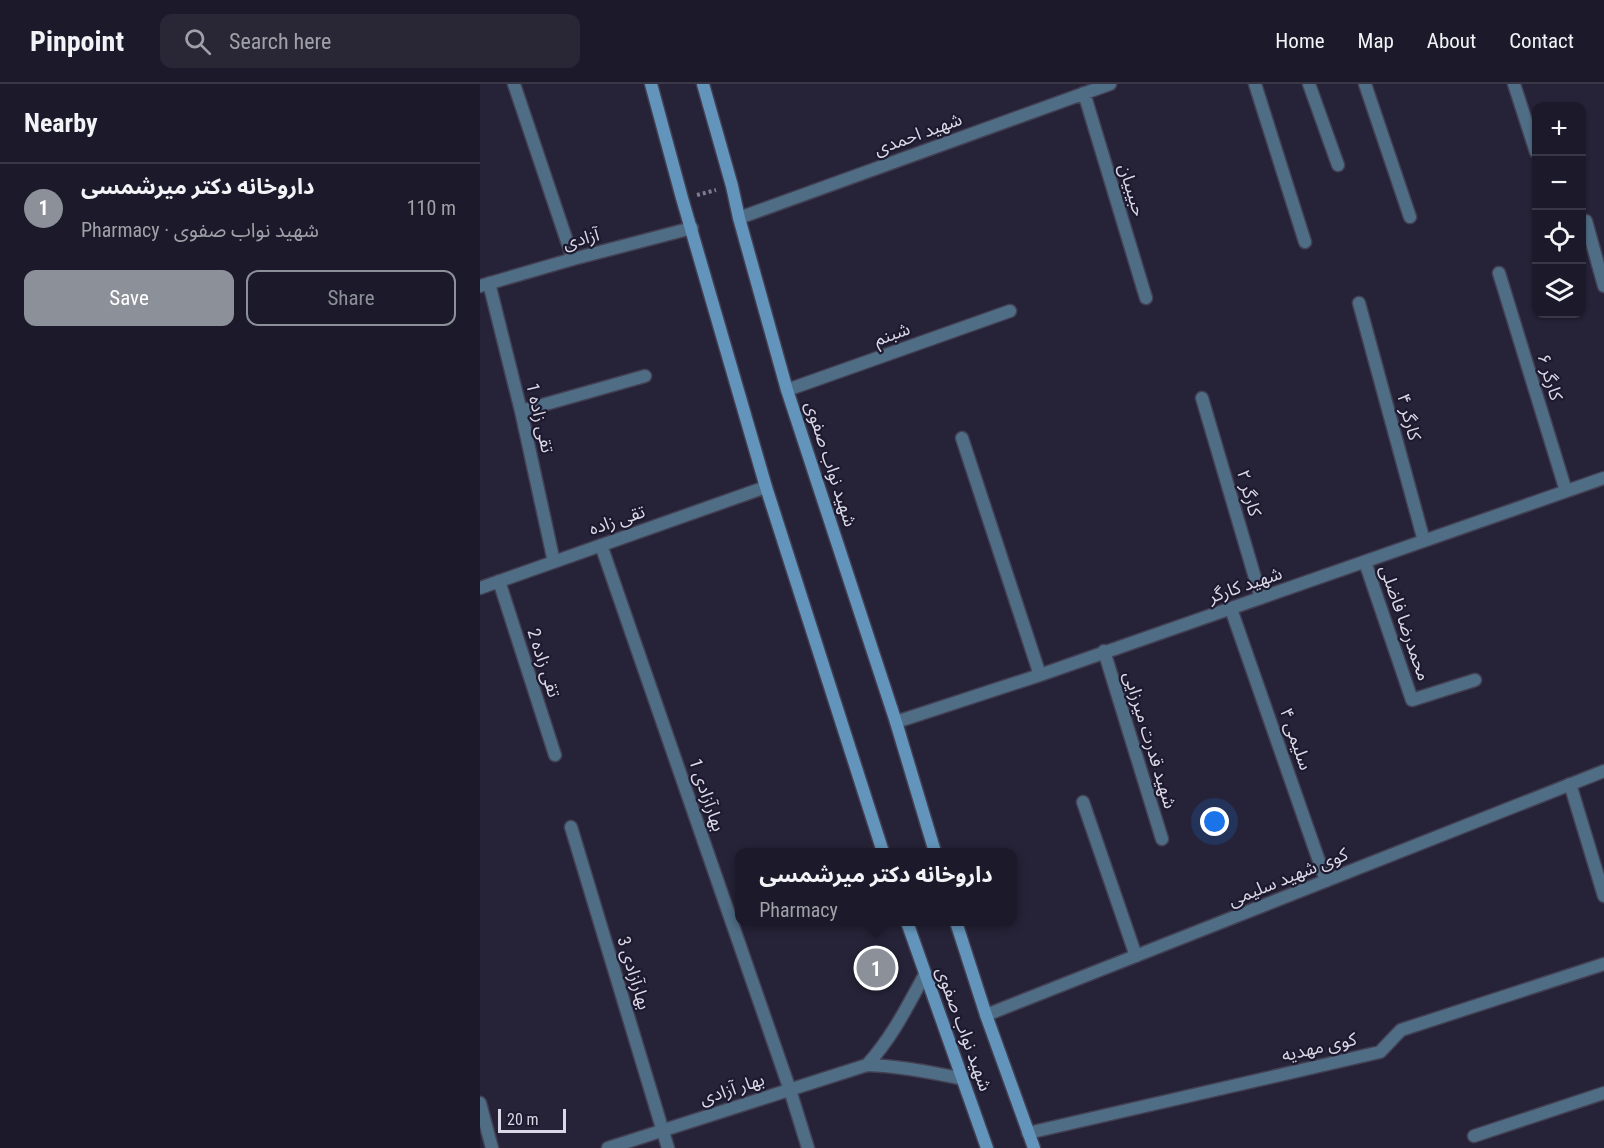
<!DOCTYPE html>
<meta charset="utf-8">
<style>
body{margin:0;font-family:"Roboto Condensed","Noto Sans Arabic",sans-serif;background:#292736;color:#f1f3f6}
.controls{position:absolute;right:18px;top:18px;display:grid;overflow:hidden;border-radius:12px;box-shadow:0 2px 4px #0004}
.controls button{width:54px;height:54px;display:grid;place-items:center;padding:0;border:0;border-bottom:2px solid #3a3847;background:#1c1a2a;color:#f1f3f6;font:30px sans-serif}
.scale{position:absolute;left:18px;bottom:15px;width:68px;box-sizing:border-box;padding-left:6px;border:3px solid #dad8e6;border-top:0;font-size:16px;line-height:21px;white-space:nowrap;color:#dad8e6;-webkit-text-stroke:4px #1d192e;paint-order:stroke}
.you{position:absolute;left:735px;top:738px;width:21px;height:21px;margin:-15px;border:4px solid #fff;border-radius:50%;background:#1a73e8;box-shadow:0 0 0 9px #1a73e833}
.badge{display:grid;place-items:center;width:39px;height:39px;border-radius:50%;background:#8c9099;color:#fff;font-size:20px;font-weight:700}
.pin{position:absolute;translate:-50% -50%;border:3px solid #fff;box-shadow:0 2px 6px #0006}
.popup{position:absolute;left:255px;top:764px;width:282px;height:78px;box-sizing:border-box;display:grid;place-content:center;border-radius:12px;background:#1c1a2a;filter:drop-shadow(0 2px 4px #0005);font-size:20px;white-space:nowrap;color:#a0a1a8}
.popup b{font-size:22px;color:#f1f3f6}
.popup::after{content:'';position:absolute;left:50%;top:100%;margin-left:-12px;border:12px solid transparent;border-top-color:#1c1a2a}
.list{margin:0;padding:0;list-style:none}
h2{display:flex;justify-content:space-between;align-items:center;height:78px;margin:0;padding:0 24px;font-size:26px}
h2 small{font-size:20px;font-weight:400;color:#a0a1a8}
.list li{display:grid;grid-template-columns:39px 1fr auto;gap:18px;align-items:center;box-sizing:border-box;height:90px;padding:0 24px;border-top:2px solid #3a3847}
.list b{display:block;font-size:22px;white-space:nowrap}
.list p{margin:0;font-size:20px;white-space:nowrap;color:#a0a1a8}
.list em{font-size:20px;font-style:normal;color:#a0a1a8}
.actions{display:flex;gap:12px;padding:18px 24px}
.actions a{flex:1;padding:14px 0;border:2px solid #8c9099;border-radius:12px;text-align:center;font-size:21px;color:#8c9099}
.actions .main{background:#8c9099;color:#fff}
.icon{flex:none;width:33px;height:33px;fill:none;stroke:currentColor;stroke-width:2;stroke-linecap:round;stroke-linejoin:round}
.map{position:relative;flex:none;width:1124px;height:1064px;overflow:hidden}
header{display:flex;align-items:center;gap:36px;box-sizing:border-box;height:84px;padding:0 30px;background:#1c1a2a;border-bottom:2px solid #3a3847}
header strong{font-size:28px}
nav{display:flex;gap:33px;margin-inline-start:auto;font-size:21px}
.search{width:420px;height:54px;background:#292736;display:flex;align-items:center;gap:15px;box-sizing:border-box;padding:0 21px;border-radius:12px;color:#a0a1a8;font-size:22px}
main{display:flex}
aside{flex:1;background:#1c1a2a}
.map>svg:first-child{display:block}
</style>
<header>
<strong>Pinpoint</strong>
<div class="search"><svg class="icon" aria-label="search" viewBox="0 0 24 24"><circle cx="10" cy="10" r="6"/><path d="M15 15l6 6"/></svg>Search here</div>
<nav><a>Home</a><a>Map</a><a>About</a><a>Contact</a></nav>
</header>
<main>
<aside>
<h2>Nearby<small></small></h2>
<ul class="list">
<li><span class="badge">1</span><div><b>داروخانه دکتر میرشمسی</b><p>Pharmacy · شهید نواب صفوی</p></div><em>110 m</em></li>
</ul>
<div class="actions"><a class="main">Save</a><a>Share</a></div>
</aside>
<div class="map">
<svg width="1124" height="1064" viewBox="0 0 1124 1064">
<rect width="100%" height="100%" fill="#262338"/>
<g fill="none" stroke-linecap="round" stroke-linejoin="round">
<g stroke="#434054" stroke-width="15">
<path id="minor" d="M 34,0 L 93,175
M 775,0 L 825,158
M 829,0 L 858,81
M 885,0 L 930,133
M 1034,0 L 1056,68
M 604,9 L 666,214
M 259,134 L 630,0
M 1106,137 L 1124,202
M 1019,189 L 1086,407
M 9,199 L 41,327 L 74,478
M 0,202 L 93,175 L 212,144
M 879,219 L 944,457
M 307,306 L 530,227
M 722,314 L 781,514
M 41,327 L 165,292
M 482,354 L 560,591
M 121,461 L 310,1006 L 328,1064
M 885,478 L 932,616 L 995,596
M 19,497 L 75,671
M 0,504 L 286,403
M 751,525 L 846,797
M 624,567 L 682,755
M 416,638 L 560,591 L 1124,394
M 1090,700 L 1124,812
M 603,718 L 656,872
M 91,743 L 188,1064
M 506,931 L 1124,687
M 0,1019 L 12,1064
M 548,1049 L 900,968 L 921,946 L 1124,880
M 994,1052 L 1124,1009"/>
</g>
<g stroke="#434054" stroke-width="15">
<path id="tertiary" d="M 387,981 C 413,952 427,923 445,890
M 128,1064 L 387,981 C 420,982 451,988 483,995"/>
</g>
<g stroke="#434054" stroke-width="15">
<path id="secondary" d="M 171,0 L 202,114 L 286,403 L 403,768
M 223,0 L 252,102 L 259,134 L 307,306 L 416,638 L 455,768
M 427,838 L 507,1064
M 476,838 L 506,931 L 554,1064"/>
</g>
<path stroke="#7d7b8d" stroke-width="4" stroke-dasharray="3 3" stroke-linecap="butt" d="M 217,111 L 236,106"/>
<use href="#minor" stroke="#4f6d85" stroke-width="12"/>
<use href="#tertiary" stroke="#4f6d85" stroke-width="12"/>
<use href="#secondary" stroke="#6395bc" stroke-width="12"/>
</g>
<g text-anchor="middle" stroke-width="4.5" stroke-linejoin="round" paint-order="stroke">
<g font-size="18" fill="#dad8e6" stroke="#1d192e">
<text transform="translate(438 50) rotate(-20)" y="6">شهید احمدی</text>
<text transform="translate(652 106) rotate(73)" y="6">حبیبیان</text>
<text transform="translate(101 155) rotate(-15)" y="6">آزادی</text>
<text transform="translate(412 250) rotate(-20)" y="6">شبنم</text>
<text transform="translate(1070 293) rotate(73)" y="6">کارگر ۶</text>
<text transform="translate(929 333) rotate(75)" y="6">کارگر ۴</text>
<text transform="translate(60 334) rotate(77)" y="6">تقی زاده 1</text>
<text transform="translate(351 380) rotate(72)" y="6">شهید نواب صفوی</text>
<text transform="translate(769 409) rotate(74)" y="6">کارگر ۲</text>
<text transform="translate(137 436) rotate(-19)" y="6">تقی زاده</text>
<text transform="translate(765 501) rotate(-19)" y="6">شهید کارگر</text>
<text transform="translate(925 539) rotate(71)" y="6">محمدرضا فاضلی</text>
<text transform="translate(64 579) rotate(72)" y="6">تقی زاده 2</text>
<text transform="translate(816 655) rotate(71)" y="6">سلیمی ۴</text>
<text transform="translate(670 656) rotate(73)" y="6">شهید قدرت میرزایی</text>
<text transform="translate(227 711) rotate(71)" y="6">بهارآزادی 1</text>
<text transform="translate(808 793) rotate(-22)" y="6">کوی شهید سلیمی</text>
<text transform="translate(154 889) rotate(73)" y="6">بهارآزادی 3</text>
<text transform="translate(484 945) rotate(70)" y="6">شهید نواب صفوی</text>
<text transform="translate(839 963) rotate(-13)" y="6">کوی مهدیه</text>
<text transform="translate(252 1005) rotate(-18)" y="6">بهار آزادی</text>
</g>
</g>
</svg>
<div class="controls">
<button>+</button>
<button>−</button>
<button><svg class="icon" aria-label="locate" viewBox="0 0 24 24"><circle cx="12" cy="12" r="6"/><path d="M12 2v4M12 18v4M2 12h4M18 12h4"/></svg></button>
<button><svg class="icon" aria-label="layers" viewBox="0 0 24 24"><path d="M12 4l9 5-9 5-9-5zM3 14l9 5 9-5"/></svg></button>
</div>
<div class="scale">20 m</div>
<div class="you"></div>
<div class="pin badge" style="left:396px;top:884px">1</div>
<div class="popup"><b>داروخانه دکتر میرشمسی</b>Pharmacy</div>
</div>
</main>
